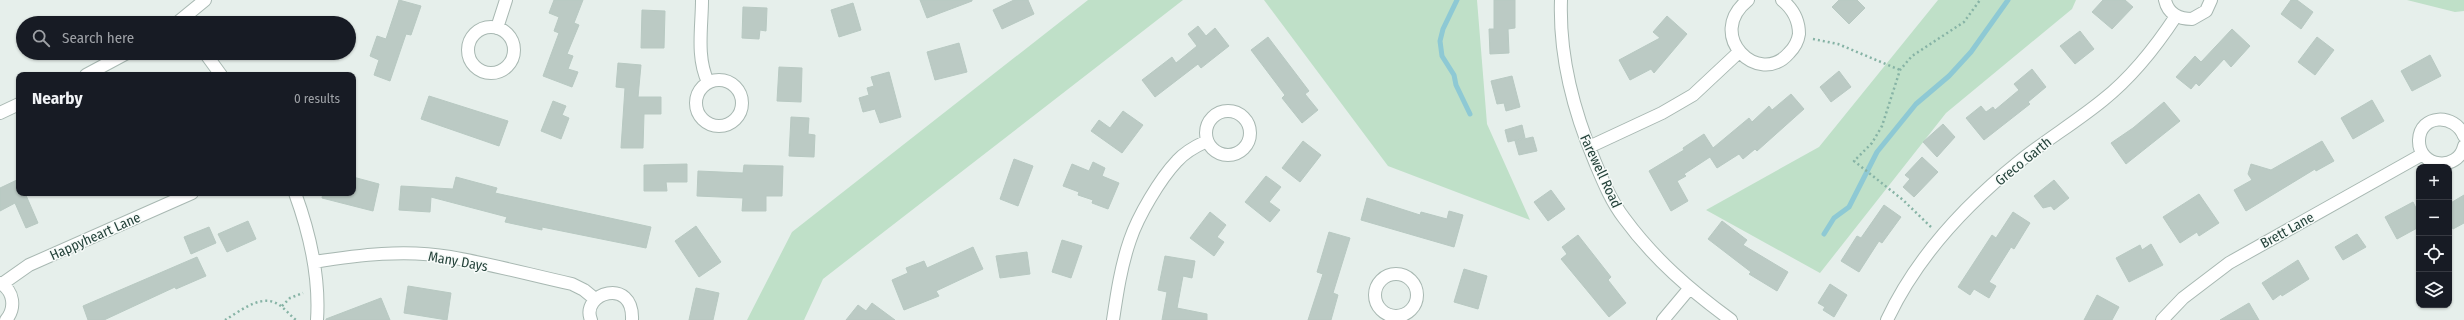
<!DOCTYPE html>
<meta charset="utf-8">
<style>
body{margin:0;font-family:"Fira Sans Condensed",sans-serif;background:#20242c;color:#f1f3f6}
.controls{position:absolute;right:12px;bottom:12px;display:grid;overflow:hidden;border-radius:8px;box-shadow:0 1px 3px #0004}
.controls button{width:36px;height:36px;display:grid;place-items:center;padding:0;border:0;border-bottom:1px solid #363941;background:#171b24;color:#f1f3f6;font:20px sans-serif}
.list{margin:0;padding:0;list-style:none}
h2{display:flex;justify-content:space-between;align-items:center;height:52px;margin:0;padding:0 16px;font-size:17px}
h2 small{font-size:13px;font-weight:400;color:#9ea1a6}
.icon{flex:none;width:22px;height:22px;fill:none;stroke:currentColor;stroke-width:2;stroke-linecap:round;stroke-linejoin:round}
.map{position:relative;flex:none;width:2464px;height:320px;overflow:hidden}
.search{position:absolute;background:#171b24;box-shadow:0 1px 3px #0004;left:16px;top:16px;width:340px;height:44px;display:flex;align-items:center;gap:10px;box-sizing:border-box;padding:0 14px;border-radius:22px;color:#9ea1a6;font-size:15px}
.panel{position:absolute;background:#171b24;box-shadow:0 1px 3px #0004;left:16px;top:72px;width:340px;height:124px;border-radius:8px}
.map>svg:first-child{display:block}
</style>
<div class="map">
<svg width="2464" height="320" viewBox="0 0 2464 320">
<rect width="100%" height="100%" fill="#e6efeb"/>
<path fill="#bfe0c8" d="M 1088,0 L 1183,0 L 823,279 L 804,320 L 747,320 L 792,232 Z
M 1264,0 L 1477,0 L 1487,124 L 1530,220 L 1388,166 Z
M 1938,0 L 2076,0 L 2072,9 L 1946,113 L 1820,273 L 1706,210 L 1819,147 Z
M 2407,0 L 2464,0 L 2464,11 L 2455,12 Z"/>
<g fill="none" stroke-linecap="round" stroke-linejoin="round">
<path stroke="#8ec9d4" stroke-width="5" d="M 1457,0 L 1443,29 L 1440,41 L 1442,56 L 1454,75 L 1456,85 L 1470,114
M 1824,234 L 1834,218 L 1849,207 L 1877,152 L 1916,104 L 1949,76 L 1971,52 L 2008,0"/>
</g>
<path fill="#bbcac4" stroke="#b8c9c2" d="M 399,0 L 421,6 L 411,35 L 406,34 L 390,81 L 374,75 L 379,60 L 370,56 L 377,36 L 386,39 Z
M 554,0 L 583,0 L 574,23 L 579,25 L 567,54 L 573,56 L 568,69 L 578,72 L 572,87 L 543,76 L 559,33 L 554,31 L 559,17 L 549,13 Z
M 920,0 L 972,0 L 972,1 L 927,18 Z
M 1014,0 L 1028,0 L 1034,14 L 1002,29 L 993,10 Z
M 1494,0 L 1515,0 L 1515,28 L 1508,29 L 1509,53 L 1490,54 L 1489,29 L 1494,29 Z
M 1839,0 L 1857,0 L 1865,8 L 1849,24 L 1832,7 Z
M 2103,0 L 2125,0 L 2133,7 L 2112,29 L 2092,12 Z
M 2291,0 L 2297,0 L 2313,12 L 2301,29 L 2281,14 Z
M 853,3 L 861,30 L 839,37 L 831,10 Z
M 743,7 L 767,8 L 766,31 L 760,30 L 759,39 L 742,38 Z
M 642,10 L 665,11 L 664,48 L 641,48 Z
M 1667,16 L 1687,34 L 1654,73 L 1651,69 L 1630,80 L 1619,60 L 1660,38 L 1653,32 Z
M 1198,26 L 1206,36 L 1215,28 L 1229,46 L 1201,68 L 1198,64 L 1155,97 L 1142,80 L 1172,57 L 1176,63 L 1197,46 L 1188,34 Z
M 2232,29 L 2250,46 L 2231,67 L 2224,59 L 2199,86 L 2196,83 L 2191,89 L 2176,77 L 2195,56 L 2201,62 Z
M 2080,31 L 2094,49 L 2075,64 L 2060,46 Z
M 1268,37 L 1309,91 L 1305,94 L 1318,110 L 1302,123 L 1282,98 L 1285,95 L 1251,50 Z
M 2317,37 L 2334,50 L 2315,75 L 2298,62 Z
M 959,43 L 967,72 L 935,80 L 927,52 Z
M 2430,55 L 2441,76 L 2412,91 L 2401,71 Z
M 618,63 L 641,65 L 638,97 L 661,97 L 661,114 L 644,114 L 643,148 L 621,148 L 625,88 L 616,87 Z
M 779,67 L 802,68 L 801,102 L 777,101 Z
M 2032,69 L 2046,87 L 2028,102 L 2030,104 L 1984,140 L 1966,118 L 1981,106 L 1986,112 L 1993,107 L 1995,110 L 2019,90 L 2014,84 Z
M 1839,71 L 1851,87 L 1831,102 L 1820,87 Z
M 889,72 L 901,117 L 880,123 L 875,109 L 863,112 L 859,98 L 869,95 L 867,88 L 874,86 L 871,77 Z
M 1512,76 L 1520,107 L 1506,111 L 1504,103 L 1497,104 L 1491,81 Z
M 1791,94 L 1804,109 L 1757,151 L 1755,149 L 1743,159 L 1739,154 L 1717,168 L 1710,157 L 1684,174 L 1686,176 L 1677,181 L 1688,201 L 1671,211 L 1649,171 L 1684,150 L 1683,148 L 1704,134 L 1713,148 L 1749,118 L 1752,122 L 1769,106 L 1772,110 Z
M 429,96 L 508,121 L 499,146 L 421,119 Z
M 2372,100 L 2384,121 L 2353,139 L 2341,118 Z
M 553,101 L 566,106 L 562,115 L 569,118 L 561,139 L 541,131 Z
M 2164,102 L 2180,121 L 2126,164 L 2111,143 L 2133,128 Z
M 1123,111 L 1143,125 L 1122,153 L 1091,131 L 1099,120 L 1110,128 Z
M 791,117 L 809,118 L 808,134 L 815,135 L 814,157 L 789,156 Z
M 1943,124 L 1955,137 L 1937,157 L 1923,142 Z
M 1522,125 L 1525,138 L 1508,142 L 1505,130 Z
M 1533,137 L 1537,151 L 1519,155 L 1515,141 Z
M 1303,141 L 1321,155 L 1300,182 L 1282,168 Z
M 2322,141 L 2334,161 L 2316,171 L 2315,169 L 2246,211 L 2234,190 L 2252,180 L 2248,174 L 2251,164 L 2271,170 Z
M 1922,157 L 1938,172 L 1914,197 L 1903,187 L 1910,179 L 1905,175 Z
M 1014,159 L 1033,166 L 1018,206 L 1000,199 Z
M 1093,162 L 1105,168 L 1102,176 L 1119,183 L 1108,209 L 1092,203 L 1093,200 L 1078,195 L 1079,192 L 1063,186 L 1072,164 L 1089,171 Z
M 687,164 L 687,182 L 666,182 L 667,191 L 644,191 L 644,165 Z
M 744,165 L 783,166 L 782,196 L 766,196 L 766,211 L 742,211 L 743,198 L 697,196 L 698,171 L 743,173 Z
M 1266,176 L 1281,187 L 1269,202 L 1280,210 L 1270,222 L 1245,202 Z
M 353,177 L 379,184 L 373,211 L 322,198 L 323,193 L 353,193 Z
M 456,177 L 497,188 L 495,193 L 651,227 L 646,248 L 542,227 L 542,230 L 505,222 L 507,217 L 431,197 L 430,212 L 399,210 L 401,186 L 453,189 Z
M 19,179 L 19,193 L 25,193 L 38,223 L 26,228 L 15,203 L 0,211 L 0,188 Z
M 2054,180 L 2069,198 L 2054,210 L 2051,206 L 2043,208 L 2034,196 Z
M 1551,190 L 1565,209 L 1548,221 L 1534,202 Z
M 2199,194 L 2219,223 L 2199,236 L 2197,232 L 2180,243 L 2163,217 Z
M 2464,195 L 2464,223 L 2453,229 L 2449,221 L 2449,204 Z
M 1367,198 L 1420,215 L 1421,212 L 1447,219 L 1449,211 L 1463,215 L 1454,247 L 1361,220 Z
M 2413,202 L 2419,214 L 2419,227 L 2397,239 L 2385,217 Z
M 1884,205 L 1901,217 L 1882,243 L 1879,241 L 1859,272 L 1841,261 L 1857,236 L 1861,238 Z
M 1210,212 L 1226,225 L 1217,237 L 1224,242 L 1214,256 L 1190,238 Z
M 2013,212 L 2030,223 L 2014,249 L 2011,247 L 1989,282 L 1996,286 L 1989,298 L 1974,289 L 1970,295 L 1958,287 L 1992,235 L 1996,238 Z
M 248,221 L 256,239 L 227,252 L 218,234 Z
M 1722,221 L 1747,240 L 1743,245 L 1788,272 L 1777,291 L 1749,274 L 1751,272 L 1708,239 Z
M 696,226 L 721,262 L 699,277 L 675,241 Z
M 209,227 L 216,243 L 191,254 L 184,237 Z
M 1329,232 L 1350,238 L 1333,293 L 1338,295 L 1331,320 L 1308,320 L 1323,274 L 1317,272 Z
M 2357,234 L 2366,247 L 2343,260 L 2335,247 Z
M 1578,235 L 1611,277 L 1608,280 L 1626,303 L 1609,317 L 1561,259 L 1567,254 L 1562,247 Z
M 1062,240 L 1082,246 L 1071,278 L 1052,272 Z
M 2151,244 L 2163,265 L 2129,282 L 2116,258 L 2140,245 L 2142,250 Z
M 973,247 L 983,269 L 936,291 L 939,296 L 904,310 L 892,280 L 908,273 L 906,268 L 924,261 L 927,268 Z
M 1027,252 L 1030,274 L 1000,278 L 996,256 Z
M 1165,256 L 1195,261 L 1192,278 L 1183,276 L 1177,308 L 1207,314 L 1207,320 L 1162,320 L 1167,292 L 1158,290 Z
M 197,257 L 206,276 L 176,289 L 175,287 L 104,320 L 88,320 L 83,306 Z
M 2298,260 L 2309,279 L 2282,296 L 2281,294 L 2273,300 L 2262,283 Z
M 1464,269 L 1487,276 L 1478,309 L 1454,302 Z
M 1830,284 L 1847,295 L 1834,317 L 1823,310 L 1825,307 L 1818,303 Z
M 408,286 L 451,293 L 447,320 L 404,313 Z
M 696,288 L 719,293 L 713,320 L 689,320 Z
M 2097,295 L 2119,307 L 2112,320 L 2084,320 Z
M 381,298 L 390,320 L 326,320 L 326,319 Z
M 872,303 L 895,320 L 846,320 L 858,305 L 866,311 Z
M 2249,303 L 2259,320 L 2220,320 Z"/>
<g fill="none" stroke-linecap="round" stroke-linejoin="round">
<g stroke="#a8b8b2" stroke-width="14">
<path id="minor" d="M 702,0 C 702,27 696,57 708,82
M 1561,0 C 1559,57 1573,110 1595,162 C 1603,181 1611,201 1624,218 C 1654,259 1690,290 1731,320
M 1748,0 C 1704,35 1759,88 1789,53 C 1794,48 1798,41 1799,34 C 1799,19 1793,9 1782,0
M 2165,0 C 2168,14 2179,19 2192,19 L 2206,11 L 2211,0
M 177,23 L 205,0
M468 50a23 23 0 1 1 46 0a23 23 0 1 1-46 0Z
M 497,28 L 506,0
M 205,53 L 221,75
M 86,75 L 127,53
M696 103a23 23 0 1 1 46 0a23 23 0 1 1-46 0Z
M1206 133a22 22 0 1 1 44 0a22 22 0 1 1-44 0Z
M 0,113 L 19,104
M 2464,136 C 2455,113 2420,114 2419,140 C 2418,168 2458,172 2464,146
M 1589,147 L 1662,113 L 1693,95 L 1739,52
M 295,193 C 310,234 320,276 317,320
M 314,262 C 359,255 405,249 450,257 C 491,264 531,275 572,284 L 584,290 L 595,299
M1375 295a21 21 0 1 1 42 0a21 21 0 1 1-42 0Z
M 0,283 C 14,291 16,308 6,320
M 2,284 L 29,265 L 192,193
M 591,320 C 580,293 634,276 632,320
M 1113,320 C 1117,293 1121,266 1130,240 C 1138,216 1160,179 1177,161 C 1185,152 1196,146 1207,141
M 1663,320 L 1689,289
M 1887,320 C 1917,256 1965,205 2020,161 C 2046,140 2076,122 2103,100 C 2132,77 2155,48 2176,16
M 2162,320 L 2183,298 L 2229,263 L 2423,154"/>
</g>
<path stroke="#86b3a5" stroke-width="2.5" stroke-dasharray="2 3" stroke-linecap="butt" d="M 1813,39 L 1838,44 L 1900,70
M 1931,227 L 1903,200 L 1854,161 L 1872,143 L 1882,126 L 1900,70 L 1912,56 L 1964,22 L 1980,0
M 282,306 L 290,298 L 303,293
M 225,320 C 242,310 264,291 282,307 C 287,311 291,316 296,320"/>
<use href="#minor" stroke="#fff" stroke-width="12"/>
</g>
<g text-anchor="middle" stroke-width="3" stroke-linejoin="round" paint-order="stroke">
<g font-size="14" fill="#24423a" stroke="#f7fbf9">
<text transform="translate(2023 161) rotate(-39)" y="5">Greco Garth</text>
<text transform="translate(1601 171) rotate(65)" y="5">Farewell Road</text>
<text transform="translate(2287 230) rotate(-29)" y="5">Brett Lane</text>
<text transform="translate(95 236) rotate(-24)" y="5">Happyheart Lane</text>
<text transform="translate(458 261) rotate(10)" y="5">Many Days</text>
</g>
</g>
</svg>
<div class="controls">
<button>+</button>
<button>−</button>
<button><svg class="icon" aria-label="locate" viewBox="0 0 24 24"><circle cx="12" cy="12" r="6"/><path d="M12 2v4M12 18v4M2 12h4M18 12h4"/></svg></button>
<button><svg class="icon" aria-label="layers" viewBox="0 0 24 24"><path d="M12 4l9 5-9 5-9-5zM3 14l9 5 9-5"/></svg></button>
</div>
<div class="search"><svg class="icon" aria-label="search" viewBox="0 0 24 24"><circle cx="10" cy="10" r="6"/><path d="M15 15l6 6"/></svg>Search here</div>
<section class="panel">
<h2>Nearby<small>0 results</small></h2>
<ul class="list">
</ul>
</section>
</div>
